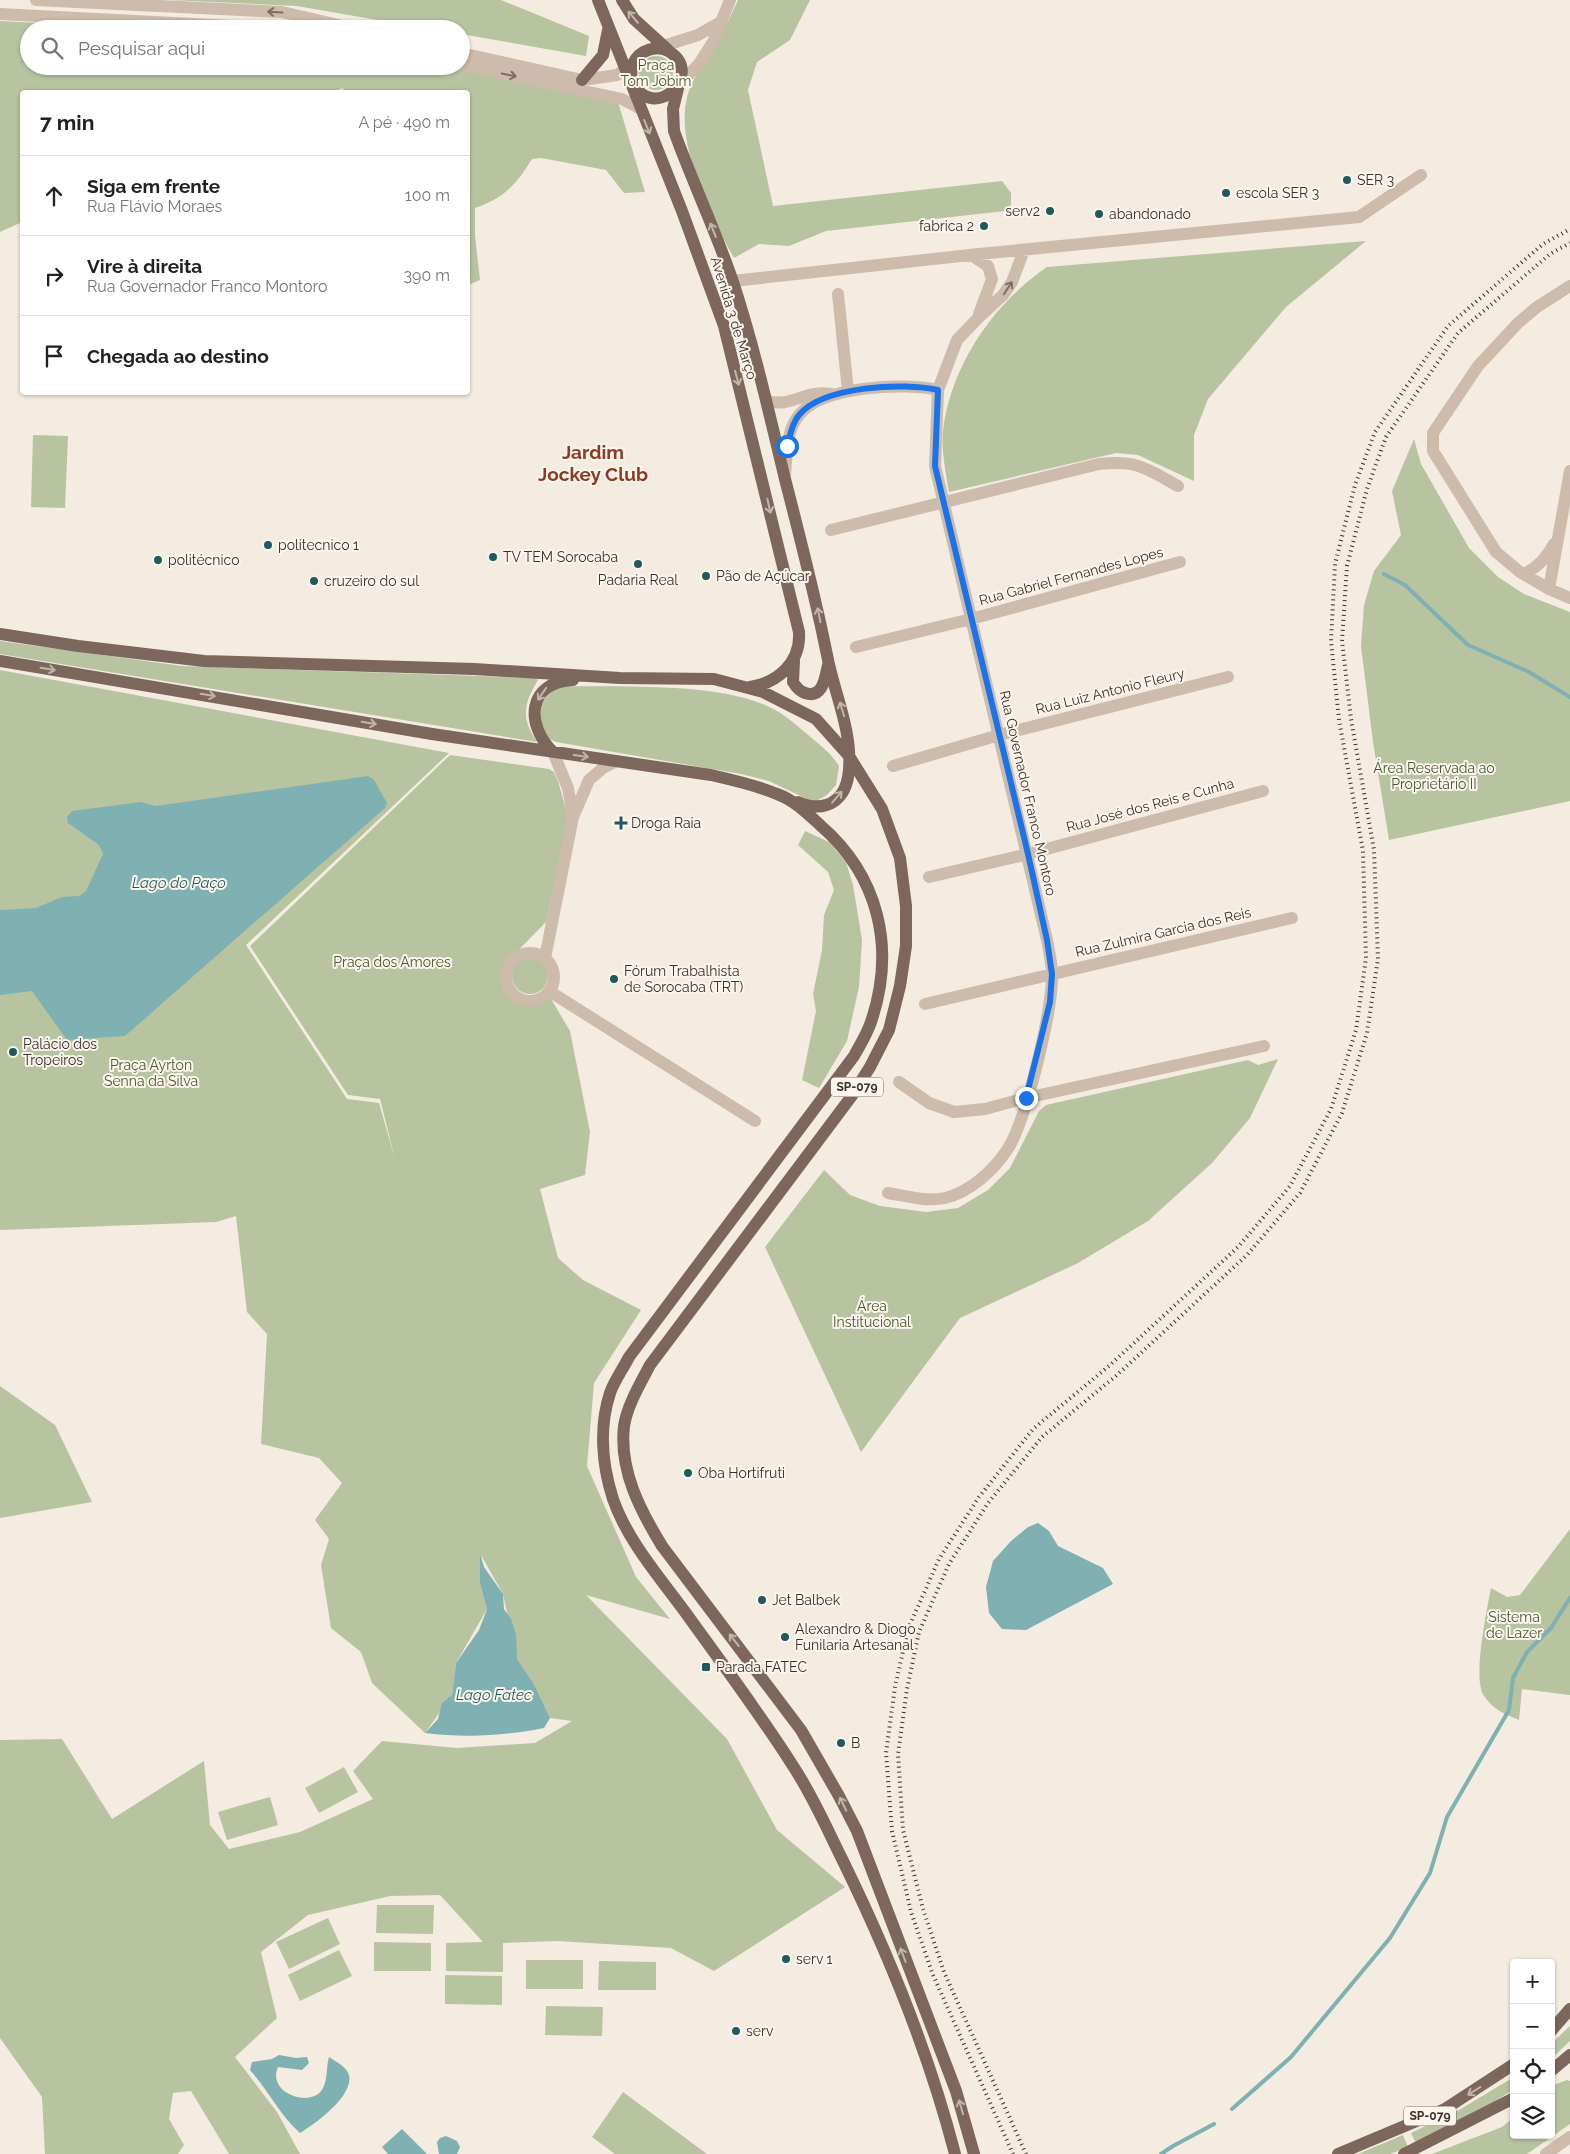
<!DOCTYPE html>
<html lang="pt">
<meta charset="utf-8">
<style>
body{margin:0;font-family:Raleway,sans-serif;background:#f2f2f2;color:#202124}
.controls{position:absolute;right:15px;bottom:15px;display:grid;overflow:hidden;border-radius:5px;box-shadow:0 1px 4px #0004}
.controls button{width:45px;height:45px;display:grid;place-items:center;padding:0;border:0;border-bottom:1px solid #e0e0e0;background:#fff;color:#202124;font:25px sans-serif}
.stop{position:absolute;width:15px;height:15px;margin:-11px;border:4px solid #1a73e8;border-radius:50%;background:#fff}
.stop.end{background:#1a73e8;border-color:#fff;box-shadow:0 1px 5px #0008}
.list{margin:0;padding:0;list-style:none}
h2{display:flex;justify-content:space-between;align-items:center;height:65px;margin:0;padding:0 20px;font-size:21px}
h2 small{font-size:16px;font-weight:400;color:#757577}
.list li{display:grid;grid-template-columns:32px 1fr auto;gap:15px;align-items:center;box-sizing:border-box;height:80px;padding:0 20px;border-top:1px solid #e0e0e0}
.list b{display:block;font-size:19px;white-space:nowrap}
.list p{margin:0;font-size:16px;white-space:nowrap;color:#757577}
.list em{font-size:16px;font-style:normal;color:#757577}
.icon{flex:none;width:28px;height:28px;fill:none;stroke:currentColor;stroke-width:2;stroke-linecap:round;stroke-linejoin:round}
.map{position:relative;flex:none;width:1570px;height:2154px;overflow:hidden}
.search{position:absolute;background:#fff;box-shadow:0 1px 4px #0004;left:20px;top:20px;width:450px;height:55px;display:flex;align-items:center;gap:12px;box-sizing:border-box;padding:0 18px;border-radius:28px;color:#757577;font-size:19px}
.panel{position:absolute;background:#fff;box-shadow:0 1px 4px #0004;left:20px;top:90px;width:450px;height:305px;border-radius:5px}
.map>svg:first-child{display:block}
</style>
<div class="map">
<svg width="1570" height="2154" viewBox="0 0 1570 2154">
<rect width="100%" height="100%" fill="#f4ebe1"/>
<path fill="#b8c4a0" d="M 169,0 L 501,0 L 589,36 L 586,56 L 461,34 L 461,29 L 429,29 L 297,6 Z
M 738,0 L 810,0 L 790,40 L 757,62 L 748,90 L 773,206 L 1002,181 L 1011,193 L 1011,205 L 1005,211 L 826,231 L 789,246 L 759,244 L 734,258 C 711,215 670,136 690,88 C 697,70 710,55 719,38 C 726,26 732,13 738,0 Z
M 0,21 L 160,29 L 29,29 L 29,66 L 446,66 L 618,102 L 645,192 L 624,193 L 606,170 L 541,158 L 532,159 C 516,185 504,198 475,208 L 475,235 L 480,280 L 468,285 L 468,92 L 344,92 L 343,88 L 333,92 L 22,92 L 22,222 L 0,232 Z
M639 73a17 17 0 1 1 34 0a17 17 0 1 1-34 0Z
M 1366,241 L 1286,307 L 1208,399 L 1194,435 L 1194,481 L 1138,455 L 1116,453 L 949,492 C 946,473 941,451 943,431 C 951,365 993,304 1047,267 Z
M 33,435 L 68,436 L 65,508 L 31,507 Z
M 1414,439 L 1421,464 L 1469,548 L 1498,577 L 1524,594 L 1570,612 L 1570,801 L 1389,840 L 1373,742 L 1361,646 L 1364,605 L 1374,571 L 1401,535 L 1392,491 Z
M 0,641 L 182,666 L 536,678 L 538,680 C 523,705 521,718 537,742 L 0,654 Z
M 0,670 L 449,753 L 246,945 L 347,1099 L 379,1103 L 395,1159 L 380,1099 L 348,1095 L 250,946 L 450,755 L 549,769 L 554,772 L 558,781 L 568,817 L 546,922 L 502,967 C 503,994 509,999 535,1006 L 550,997 L 570,1031 L 590,1132 L 585,1175 L 540,1189 L 558,1258 L 583,1280 L 641,1310 L 594,1383 L 587,1466 L 636,1577 L 670,1619 L 586,1595 L 727,1739 L 777,1830 L 845,1887 L 714,1971 L 671,1948 L 557,1941 L 503,1943 L 503,1972 L 446,1971 L 446,1943 L 483,1942 L 440,1895 L 390,1896 L 308,1915 L 261,1952 L 277,2018 L 235,2057 L 277,2112 L 300,2154 L 229,2154 L 191,2091 L 173,2093 L 169,2119 L 184,2145 L 178,2154 L 45,2154 L 42,2097 L 0,2038 L 0,1740 L 62,1739 L 112,1819 L 204,1761 L 210,1825 L 229,1849 L 300,1832 L 373,1799 L 353,1771 L 382,1741 L 457,1748 L 535,1743 L 572,1721 L 550,1718 L 534,1684 L 517,1659 L 503,1594 L 481,1555 L 487,1609 L 456,1663 L 452,1695 L 425,1733 L 372,1683 L 361,1652 L 331,1628 L 321,1565 L 329,1539 L 315,1520 L 342,1483 L 319,1458 L 261,1444 L 267,1334 L 247,1312 L 236,1216 L 216,1222 L 0,1230 Z
M 560,686 C 617,687 716,682 767,706 C 782,712 795,724 807,734 C 820,745 831,753 839,766 L 836,785 L 827,795 L 816,801 L 807,799 L 769,781 L 741,774 L 556,742 L 545,737 C 538,712 537,701 560,686 Z
M 805,831 L 829,842 L 846,862 L 853,885 L 862,940 L 859,987 L 847,1041 L 819,1088 L 802,1080 L 816,1011 L 813,994 L 822,950 L 824,915 L 834,890 L 828,872 L 798,845 Z
M512 976a18 18 0 1 1 36 0a18 18 0 1 1-36 0Z
M 1278,1059 L 1250,1118 L 1212,1163 L 1148,1221 L 1078,1263 L 960,1318 L 861,1452 L 765,1247 L 824,1170 L 850,1195 L 880,1206 L 926,1212 L 958,1208 L 988,1190 L 1010,1168 L 1039,1111 L 1046,1105 L 1248,1060 L 1258,1065 Z
M 0,1386 L 55,1425 L 92,1502 L 0,1518 Z
M 1570,1529 L 1570,1695 L 1522,1689 L 1519,1720 C 1504,1714 1493,1709 1484,1696 C 1472,1679 1487,1609 1491,1588 L 1507,1597 L 1520,1595 Z
M 344,1767 L 358,1792 L 319,1813 L 305,1788 Z
M 270,1797 L 278,1825 L 227,1840 L 218,1812 Z
M 377,1905 L 434,1905 L 433,1934 L 376,1933 Z
M 328,1918 L 340,1944 L 289,1969 L 276,1942 Z
M 374,1942 L 431,1943 L 431,1971 L 374,1971 Z
M 339,1950 L 352,1976 L 300,2001 L 288,1975 Z
M 526,1960 L 583,1960 L 583,1989 L 526,1989 Z
M 599,1961 L 656,1962 L 656,1990 L 598,1990 Z
M 445,1975 L 502,1976 L 502,2005 L 445,2004 Z
M 546,2006 L 603,2007 L 602,2036 L 545,2035 Z
M 1570,2026 L 1570,2041 L 1551,2059 L 1551,2044 Z
M 1514,2077 L 1514,2089 L 1488,2106 L 1416,2143 L 1411,2133 L 1459,2110 Z
M 1567,2080 L 1570,2081 L 1570,2124 L 1527,2154 L 1432,2154 L 1502,2127 L 1514,2117 L 1514,2135 L 1551,2135 L 1551,2086 Z
M 623,2092 L 707,2154 L 615,2154 L 592,2137 Z
M 1403,2135 L 1408,2147 L 1390,2154 L 1358,2154 Z"/>
<path fill="#7fb0b2" d="M 368,776 L 374,780 L 387,803 L 385,808 L 125,1036 L 67,1040 L 32,991 L 0,995 L 0,910 L 36,908 L 62,897 L 79,896 L 86,891 L 103,854 L 99,845 L 68,823 L 67,817 L 72,811 L 141,802 L 156,806 Z
M 1038,1523 L 1049,1531 L 1058,1546 L 1103,1568 L 1113,1584 L 1026,1630 L 1002,1629 L 989,1613 L 986,1587 L 993,1561 L 1011,1541 L 1028,1527 Z
M 480,1554 L 484,1567 L 503,1594 L 504,1609 L 511,1619 L 516,1634 L 517,1659 L 534,1684 L 550,1718 L 544,1728 C 504,1736 465,1738 425,1733 L 438,1719 L 442,1703 L 452,1695 L 456,1663 L 479,1630 L 487,1609 L 480,1582 Z
M 279,2055 L 296,2058 L 307,2057 L 309,2063 L 302,2070 L 278,2067 C 266,2094 313,2109 323,2088 C 328,2078 326,2067 329,2057 C 336,2062 346,2066 349,2075 C 354,2096 315,2124 300,2133 C 280,2115 268,2090 250,2070 L 252,2062 L 272,2059 Z
M 402,2129 L 427,2154 L 388,2154 L 382,2147 Z
M 446,2136 L 457,2141 L 460,2147 L 457,2154 L 439,2154 L 437,2142 L 440,2138 Z"/>
<g fill="none" stroke-linecap="round" stroke-linejoin="round">
<path stroke="#7fb0b2" stroke-width="4" d="M 1384,574 L 1405,585 L 1468,645 L 1529,672 L 1570,697
M 1232,2109 L 1291,2057 L 1390,1938 L 1430,1873 L 1447,1817 L 1509,1710 L 1513,1678 L 1527,1652 L 1551,1628 L 1570,1598
M 1161,2154 L 1173,2146 L 1214,2124"/>
<path stroke="#cdbbac" stroke-width="12" d="M 36,0 L 282,12 L 356,29
M 0,14 L 292,29
M 654,49 L 698,35 L 721,22
M 461,53 L 582,80 L 617,75 L 633,63
M 461,65 L 622,99 L 639,108
M 676,88 L 699,64 L 713,42 L 730,0
M 971,255 L 988,266 L 992,279 L 979,314
M 733,281 L 979,254 L 1359,217 L 1421,175
M 1570,286 L 1537,307 L 1518,323 L 1478,366 L 1433,433 L 1433,451 L 1496,552 L 1520,572 L 1549,589 L 1570,598
M 838,294 L 848,391
M 767,401 C 793,408 805,389 831,394
M 785,474 C 787,454 786,431 799,415 C 822,386 905,382 938,390
M 831,530 L 1099,464 C 1137,460 1146,468 1178,486
M 1524,574 C 1538,567 1546,558 1554,544
M 1549,589 L 1570,471
M 856,647 L 971,619 L 1180,562
M 553,752 L 568,788 L 573,816
M 893,766 L 999,735 L 1228,677
M 929,877 L 1028,854 L 1263,791
M506 977a24 24 0 1 1 48 0a24 24 0 1 1-48 0Z
M 545,958 L 573,817 L 589,780 L 603,768 L 617,761
M 549,991 L 755,1121
M 925,1004 L 1292,918
M 899,1082 L 929,1103 L 954,1112 L 985,1109 L 1026,1098 L 1264,1046
M 888,1193 C 907,1196 926,1202 945,1198 C 970,1192 993,1171 1007,1150 C 1026,1122 1053,1008 1052,974 C 1052,963 1049,951 1047,940 L 935,466 L 938,390 L 957,340 L 979,317 L 1003,295 L 1012,282 L 1024,250
M 1546,2154 L 1570,2137"/>
<path stroke="#7d675c" stroke-width="12" d="M 598,0 L 682,211 L 724,326 L 799,632 C 801,662 778,683 750,687
M 622,0 L 634,19 L 668,50
M 582,80 L 603,55 L 608,30
M 680,80 L 673,109 L 674,131 C 692,181 716,231 733,282 C 754,346 769,413 785,479 C 800,537 815,595 827,655 C 834,693 852,729 849,769 C 847,800 827,814 798,802
M 631,83 C 631,77 631,70 633,64 C 639,50 657,44 670,52 C 705,75 653,124 633,82
M 0,634 L 78,646 L 204,661 L 474,669 L 620,678 L 714,679 L 763,692 L 816,719 L 849,756 L 882,809 L 900,858 L 906,906 L 906,946 L 900,986 L 889,1030 L 870,1067 L 851,1097 L 650,1365 C 640,1384 627,1406 624,1426 C 619,1470 640,1510 662,1546 L 801,1730 L 839,1796 L 857,1831 L 956,2091 L 974,2154
M 0,661 L 432,734 L 711,775 C 733,780 756,785 777,794 C 794,800 807,813 820,825 C 879,876 896,948 871,1022 C 867,1034 860,1045 854,1056 L 629,1357 C 623,1369 614,1381 610,1393 C 599,1427 602,1465 613,1499 C 629,1545 665,1583 693,1623 C 727,1670 762,1717 793,1766 C 813,1796 827,1829 843,1861 C 889,1955 929,2053 955,2154
M 794,661 L 793,682 C 796,687 799,691 805,693 C 823,699 825,678 828,665
M 553,752 C 525,725 527,682 573,680
M 1551,2031 L 1570,2009
M 1551,2071 L 1570,2055
M 1338,2154 L 1445,2109 L 1514,2064
M 1404,2154 L 1514,2098"/>
<path stroke="#3b302b" stroke-width="4" stroke-dasharray="1 4" stroke-linecap="butt" d="M 1013,2154 L 933,1975 L 911,1912 L 892,1831 L 886,1753 L 895,1687 L 908,1629 L 939,1559 L 979,1497 L 1033,1429 L 1109,1366 L 1238,1247 L 1290,1186 L 1331,1109 L 1356,1030 L 1366,958 L 1363,851 L 1339,720 L 1331,641 L 1335,564 L 1355,485 L 1375,432 L 1448,326 L 1543,244 L 1570,229
M 1026,2154 L 944,1972 L 923,1909 L 903,1830 L 898,1754 L 907,1689 L 919,1632 L 949,1564 L 988,1503 L 1042,1437 L 1117,1375 L 1247,1255 L 1300,1193 L 1342,1113 L 1367,1033 L 1378,959 L 1374,850 L 1351,719 L 1342,641 L 1347,566 L 1367,489 L 1386,437 L 1458,333 L 1550,254 L 1570,243"/>
</g>
<defs><path id="oneway-shaft" d="M-6 0H5M1.5-3L5.5 0L1.5 3" fill="none" stroke-width="1.6" stroke-linecap="round" stroke-linejoin="round" transform="scale(1.25)"/></defs>
<g stroke="#7d6f65">
<use href="#oneway-shaft" transform="translate(275 12) rotate(-177)"/>
<use href="#oneway-shaft" transform="translate(509 75) rotate(12)"/>
<use href="#oneway-shaft" transform="translate(1008 288) rotate(-57)"/>
</g>
<g stroke="#c2b5ac">
<use href="#oneway-shaft" transform="translate(633 17) rotate(-130)"/>
<use href="#oneway-shaft" transform="translate(647 127) rotate(68)"/>
<use href="#oneway-shaft" transform="translate(713 230) rotate(-112)"/>
<use href="#oneway-shaft" transform="translate(737 378) rotate(75)"/>
<use href="#oneway-shaft" transform="translate(769 506) rotate(77)"/>
<use href="#oneway-shaft" transform="translate(819 615) rotate(-101)"/>
<use href="#oneway-shaft" transform="translate(48 669) rotate(9)"/>
<use href="#oneway-shaft" transform="translate(542 694) rotate(124)"/>
<use href="#oneway-shaft" transform="translate(208 695) rotate(10)"/>
<use href="#oneway-shaft" transform="translate(842 709) rotate(-107)"/>
<use href="#oneway-shaft" transform="translate(369 723) rotate(10)"/>
<use href="#oneway-shaft" transform="translate(581 756) rotate(8)"/>
<use href="#oneway-shaft" transform="translate(837 797) rotate(-49)"/>
<use href="#oneway-shaft" transform="translate(734 1640) rotate(-128)"/>
<use href="#oneway-shaft" transform="translate(843 1804) rotate(-116)"/>
<use href="#oneway-shaft" transform="translate(903 1955) rotate(-111)"/>
<use href="#oneway-shaft" transform="translate(1474 2091) rotate(148)"/>
<use href="#oneway-shaft" transform="translate(961 2107) rotate(-106)"/>
</g>
<g fill="none" stroke-linecap="round" stroke-linejoin="round">
<path stroke="#1a73e8" stroke-width="6" d="M 787,446 C 790,436 792,423 799,415 C 823,386 904,382 938,390 L 935,466 L 1028,854 L 1047,940 L 1052,974 L 1050,1002 L 1026,1098"/>
</g>
<g fill="#1f5a5e" stroke="#fbf5ee" stroke-width="2">
<circle cx="1347" cy="180" r="5"/>
<circle cx="1226" cy="193" r="5"/>
<circle cx="1050" cy="211" r="5"/>
<circle cx="1099" cy="214" r="5"/>
<circle cx="984" cy="226" r="5"/>
<circle cx="268" cy="545" r="5"/>
<circle cx="493" cy="557" r="5"/>
<circle cx="158" cy="560" r="5"/>
<circle cx="638" cy="564" r="5"/>
<circle cx="706" cy="576" r="5"/>
<circle cx="314" cy="581" r="5"/>
<path d="M618.5 815.5h5v5h5v5h-5v5h-5v-5h-5v-5h5z"/>
<circle cx="614" cy="979" r="5"/>
<circle cx="13" cy="1052" r="5"/>
<circle cx="688" cy="1473" r="5"/>
<circle cx="762" cy="1600" r="5"/>
<circle cx="785" cy="1637" r="5"/>
<rect x="701" y="1662" width="10" height="10" rx="2.5"/>
<circle cx="841" cy="1743" r="5"/>
<circle cx="786" cy="1959" r="5"/>
<circle cx="736" cy="2031" r="5"/>
</g>
<g text-anchor="middle" stroke-width="4" stroke-linejoin="round" paint-order="stroke">
<g fill="#fbf5ee" stroke="#756b66" stroke-width="1">
<rect x="831" y="1077.5" width="52" height="19" rx="4"/>
<rect x="1404" y="2106.5" width="52" height="19" rx="4"/>
</g>
<g font-size="12" font-weight="bold" fill="#3b302b">
<text x="857" y="1091">SP-079</text>
<text x="1430" y="2120">SP-079</text>
</g>
<g font-size="14" fill="#4a5a2e" stroke="#fbf5ee">
<text x="656" y="70">Praça<tspan x="656" dy="16">Tom Jobim</tspan></text>
<text x="1434" y="773">Área Reservada ao<tspan x="1434" dy="16">Proprietário II</tspan></text>
<text x="392" y="967">Praça dos Amores</text>
<text x="151" y="1070">Praça Ayrton<tspan x="151" dy="16">Senna da Silva</tspan></text>
<text x="872" y="1311">Área<tspan x="872" dy="16">Institucional</tspan></text>
<text x="1514" y="1622">Sistema<tspan x="1514" dy="16">de Lazer</tspan></text>
</g>
<g font-size="14" fill="#3b302b" stroke="#fbf5ee" text-anchor="start">
<text x="1357" y="185">SER 3</text>
<text x="1236" y="198">escola SER 3</text>
<text x="1040" y="216" text-anchor="end">serv2</text>
<text x="1109" y="219">abandonado</text>
<text x="974" y="231" text-anchor="end">fabrica 2</text>
<text x="278" y="550">politecnico 1</text>
<text x="503" y="562">TV TEM Sorocaba</text>
<text x="168" y="565">politécnico</text>
<text x="716" y="581">Pão de Açúcar</text>
<text x="638" y="585" text-anchor="middle">Padaria Real</text>
<text x="324" y="586">cruzeiro do sul</text>
<text x="631" y="828">Droga Raia</text>
<text x="624" y="976">Fórum Trabalhista<tspan x="624" dy="16">de Sorocaba (TRT)</tspan></text>
<text x="23" y="1049">Palácio dos<tspan x="23" dy="16">Tropeiros</tspan></text>
<text x="698" y="1478">Oba Hortifruti</text>
<text x="772" y="1605">Jet Balbek</text>
<text x="795" y="1634">Alexandro &amp; Diogo<tspan x="795" dy="16">Funilaria Artesanal</tspan></text>
<text x="716" y="1672">Parada FATEC</text>
<text x="851" y="1748">B</text>
<text x="796" y="1964">serv 1</text>
<text x="746" y="2036">serv</text>
</g>
<g font-size="14" fill="#3b302b" stroke="#fbf5ee">
<text transform="translate(734 318) rotate(73)" y="5">Avenida 3 de Março</text>
<text transform="translate(1071 576) rotate(-15)" y="5">Rua Gabriel Fernandes Lopes</text>
<text transform="translate(1110 691) rotate(-14)" y="5">Rua Luiz Antonio Fleury</text>
<text transform="translate(1028 793) rotate(77)" y="5">Rua Governador Franco Montoro</text>
<text transform="translate(1150 805) rotate(-15)" y="5">Rua José dos Reis e Cunha</text>
<text transform="translate(1163 932) rotate(-13)" y="5">Rua Zulmira Garcia dos Reis</text>
</g>
<g font-size="15" font-style="italic" fill="#1f5a5e" stroke="#fbf5ee">
<text x="179" y="888">Lago do Paço</text>
<text x="494" y="1700">Lago Fatec</text>
</g>
<g font-size="19" font-weight="bold" fill="#8c3b22" stroke="#fbf5ee">
<text x="593" y="459">Jardim<tspan x="593" dy="22">Jockey Club</tspan></text>
</g>
</g>
</svg>
<div class="controls">
<button>+</button>
<button>−</button>
<button><svg class="icon" aria-label="locate" viewBox="0 0 24 24"><circle cx="12" cy="12" r="6"/><path d="M12 2v4M12 18v4M2 12h4M18 12h4"/></svg></button>
<button><svg class="icon" aria-label="layers" viewBox="0 0 24 24"><path d="M12 4l9 5-9 5-9-5zM3 14l9 5 9-5"/></svg></button>
</div>
<div class="stop" style="left:787px;top:446px"></div>
<div class="stop end" style="left:1026px;top:1098px"></div>
<div class="search"><svg class="icon" aria-label="search" viewBox="0 0 24 24"><circle cx="10" cy="10" r="6"/><path d="M15 15l6 6"/></svg>Pesquisar aqui</div>
<section class="panel">
<h2>7 min<small>A pé · 490 m</small></h2>
<ul class="list">
<li><svg class="icon" aria-label="ahead" viewBox="0 0 24 24"><path d="M12 20V5M6 11l6-6 6 6"/></svg><div><b>Siga em frente</b><p>Rua Flávio Moraes</p></div><em>100 m</em></li>
<li><svg class="icon" aria-label="right" viewBox="0 0 24 24"><path d="M7 20v-9h11M14 6l5 5-5 5"/></svg><div><b>Vire à direita</b><p>Rua Governador Franco Montoro</p></div><em>390 m</em></li>
<li><svg class="icon" aria-label="arrive" viewBox="0 0 24 24"><path d="M6 21V4h12l-3 4 3 4H6"/></svg><div><b>Chegada ao destino</b></div></li>
</ul>
</section>
</div>
